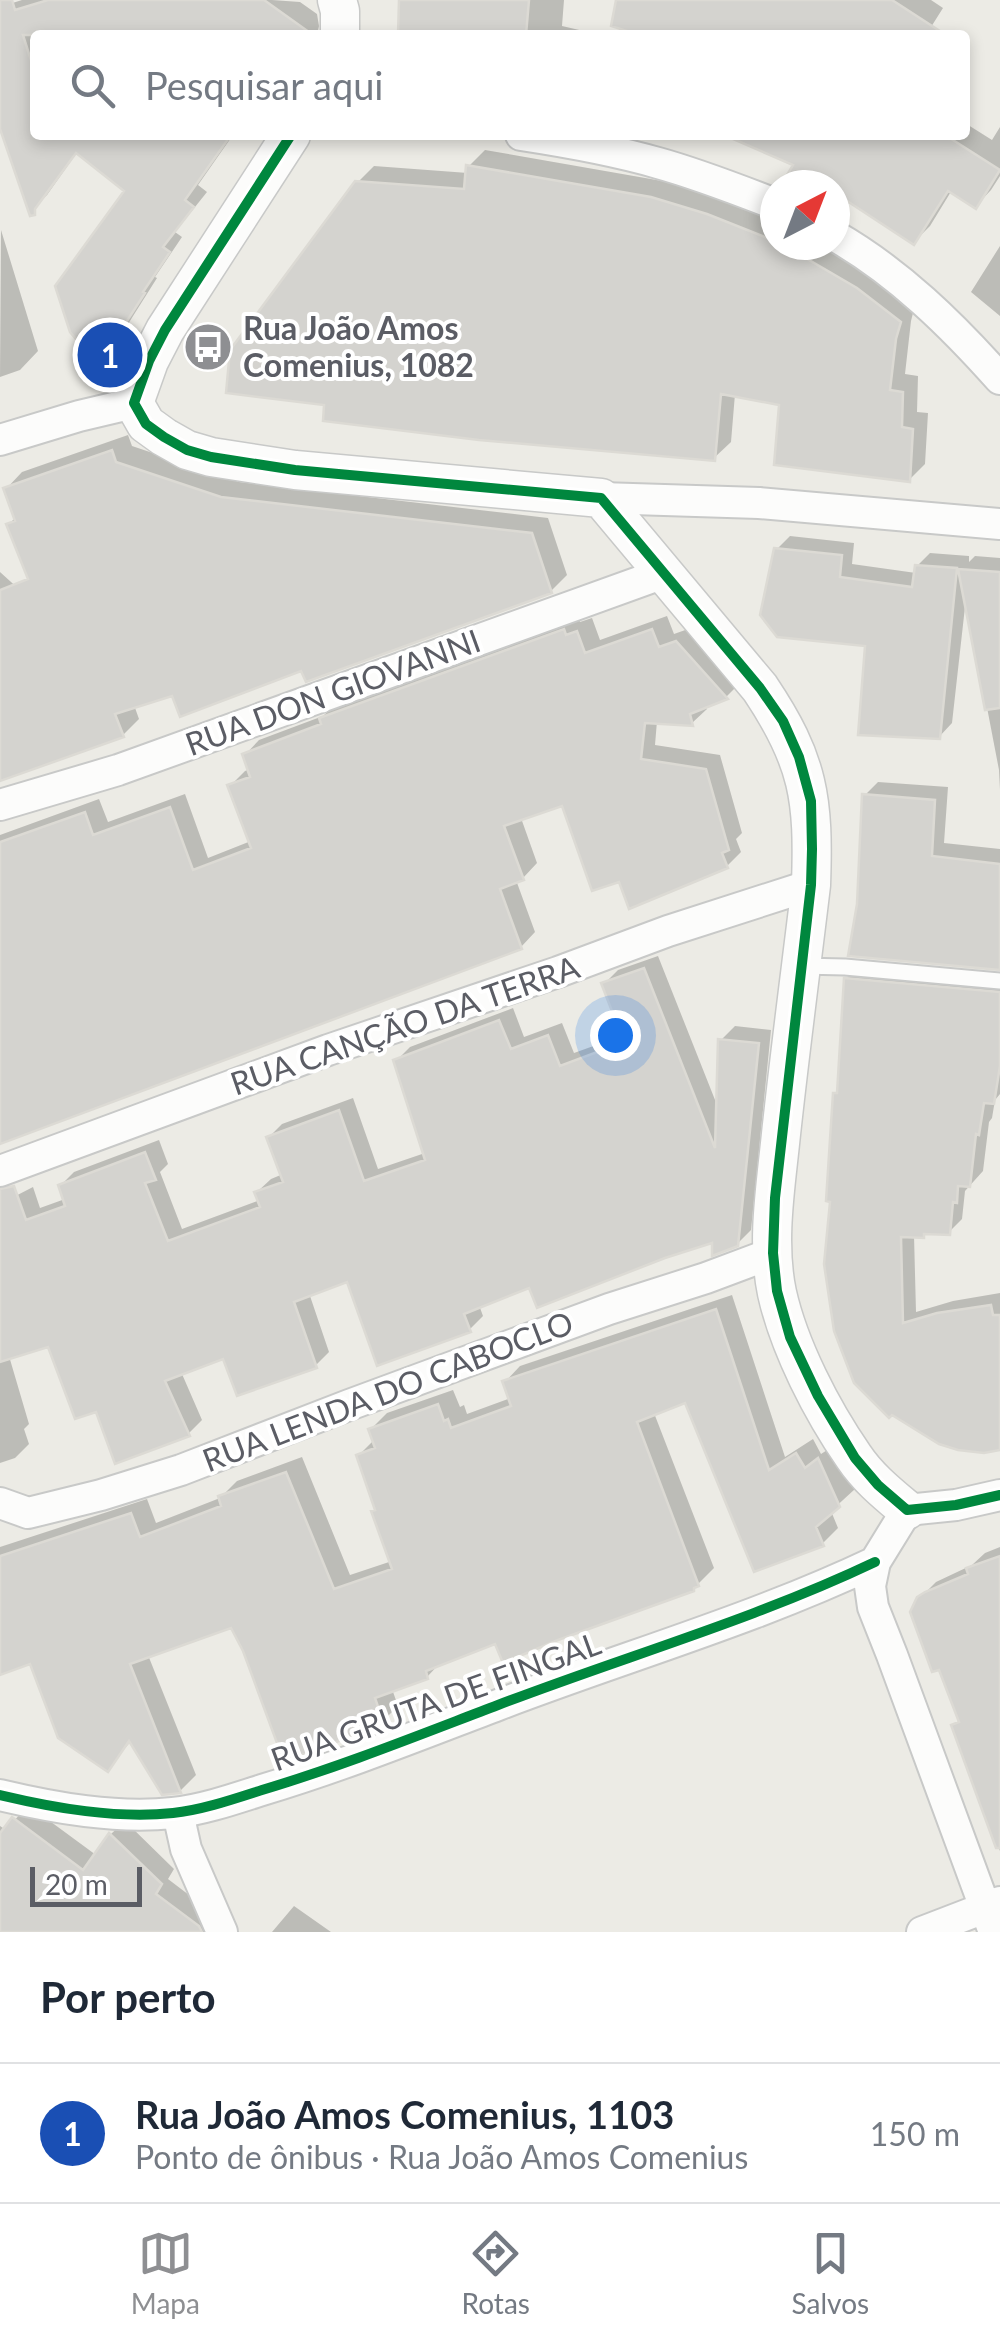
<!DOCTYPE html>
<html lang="pt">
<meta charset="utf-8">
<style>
body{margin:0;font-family:Lato,sans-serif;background:#f2f2f3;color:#1f2937}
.compass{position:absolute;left:760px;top:170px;width:90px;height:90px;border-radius:50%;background:#fff;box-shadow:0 5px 15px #0003;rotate:42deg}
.scale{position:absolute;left:30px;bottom:25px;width:112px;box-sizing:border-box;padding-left:10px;border:5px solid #5b5d65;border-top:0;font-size:28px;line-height:35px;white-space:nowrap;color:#5b5d65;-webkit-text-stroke:8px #fff;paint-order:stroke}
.you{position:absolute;left:615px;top:1035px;width:35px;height:35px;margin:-25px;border:8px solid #fff;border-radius:50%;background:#1a73e8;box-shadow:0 0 0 15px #1a73e833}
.badge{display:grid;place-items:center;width:65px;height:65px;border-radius:50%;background:#8e8f92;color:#fff;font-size:32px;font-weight:700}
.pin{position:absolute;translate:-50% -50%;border:5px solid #fff;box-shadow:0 2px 10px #0006}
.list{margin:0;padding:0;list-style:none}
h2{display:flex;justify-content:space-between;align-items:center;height:130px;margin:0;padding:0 40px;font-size:42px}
h2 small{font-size:32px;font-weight:400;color:#747a83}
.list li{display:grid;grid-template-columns:65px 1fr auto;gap:30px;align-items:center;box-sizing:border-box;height:140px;padding:0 40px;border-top:2px solid #e0e1e3}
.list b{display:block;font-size:38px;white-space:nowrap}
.list p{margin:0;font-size:32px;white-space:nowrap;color:#747a83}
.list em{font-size:32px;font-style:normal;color:#747a83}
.icon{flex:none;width:55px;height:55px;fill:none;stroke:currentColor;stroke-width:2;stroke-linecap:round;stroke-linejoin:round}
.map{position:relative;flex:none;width:1000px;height:1932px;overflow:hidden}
.search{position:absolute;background:#fff;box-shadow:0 5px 15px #0003;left:30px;right:30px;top:30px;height:110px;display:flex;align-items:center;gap:25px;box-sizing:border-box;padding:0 35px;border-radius:10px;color:#747a83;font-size:38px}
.sheet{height:270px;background:#fff}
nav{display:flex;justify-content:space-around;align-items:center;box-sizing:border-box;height:140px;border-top:2px solid #e0e1e3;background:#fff;font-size:28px;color:#747a83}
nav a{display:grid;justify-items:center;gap:5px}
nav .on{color:#8e8f92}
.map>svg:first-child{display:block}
</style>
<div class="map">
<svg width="1000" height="1932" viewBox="0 0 1000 1932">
<rect width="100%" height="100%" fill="#ecebe5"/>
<path fill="#0003" d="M 22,0 L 272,0 L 300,2 L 317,14 L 319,26 L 317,35 L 35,35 L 35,135 L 233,135 L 198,185 L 207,192 L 175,232 L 182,237 L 155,277 L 157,278 L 123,332 L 107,347 L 128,190 L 78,151 L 47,195 L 34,207 L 0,121 L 0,7 Z
M 405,0 L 564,0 L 562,26 L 601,35 L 400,35 Z
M 619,0 L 931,0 L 943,8 L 926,35 L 651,35 Z
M 965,123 L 992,140 L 1000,127 L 1000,176 L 991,190 L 976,206 L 952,190 L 930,226 L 914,242 L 851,201 L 848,204 L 835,197 L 835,185 L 812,185 L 796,164 L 767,135 L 965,135 Z
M 485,150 L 668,182 L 725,200 L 775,219 L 775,245 L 827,245 L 915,305 L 911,321 L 905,374 L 918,376 L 917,412 L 928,413 L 925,464 L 909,480 L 781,403 L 735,394 L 731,442 L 714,458 L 357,183 L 374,166 L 468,173 L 468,167 Z
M 1,230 L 38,351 L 20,370 L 0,377 Z
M 1000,246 L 1000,316 L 971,292 Z
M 128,435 L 132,446 L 239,482 L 548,518 L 567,575 L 551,591 L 303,668 L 173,693 L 134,705 L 139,719 L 123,735 L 0,779 L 0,572 L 43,611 L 9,524 L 16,517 L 6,489 L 22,472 Z
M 790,536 L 854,543 L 852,564 L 916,573 L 917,566 L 930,553 L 969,556 L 969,562 L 975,556 L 1000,558 L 1000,790 L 999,770 L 966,598 L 952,723 L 939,737 L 868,644 L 776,550 Z
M 578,616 L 580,622 L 592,618 L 600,640 L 667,616 L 674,634 L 691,628 L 740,683 L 726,697 L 706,705 L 707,709 L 692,723 L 657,721 L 655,745 L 720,755 L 742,833 L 736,839 L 741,852 L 727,866 L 621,878 L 563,803 L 521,818 L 537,863 L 523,878 L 516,880 L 535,932 L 521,947 L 0,1141 L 0,835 L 99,799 L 108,822 L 185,794 L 208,858 L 251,841 L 230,786 L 245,771 L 250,769 L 245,755 L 259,740 L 323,716 L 336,704 Z
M 878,782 L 948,787 L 944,843 L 1000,849 L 1000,967 L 859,904 L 865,795 Z
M 658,956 L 719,1110 L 721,1040 L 735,1026 L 771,1030 L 751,1230 L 737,1244 L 715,1239 L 531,1285 L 479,1305 L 483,1316 L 469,1330 L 348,1279 L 309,1293 L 329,1352 L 315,1366 L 224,1356 L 182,1374 L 202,1420 L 188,1434 L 97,1409 L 50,1344 L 9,1356 L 29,1424 L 24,1429 L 29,1444 L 15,1458 L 0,1463 L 0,1204 L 33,1187 L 40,1208 L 65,1199 L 60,1186 L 74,1172 L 159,1140 L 168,1164 L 160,1172 L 182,1229 L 260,1200 L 257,1192 L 271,1179 L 283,1174 L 269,1137 L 282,1124 L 353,1098 L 378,1169 L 425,1153 L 396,1061 L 410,1047 L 513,1008 L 524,1037 L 562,1023 L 574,1053 L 624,1035 L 604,984 L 618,970 Z
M 860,966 L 1000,978 L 1000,1094 L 995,1100 L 992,1118 L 989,1122 L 983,1171 L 965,1191 L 962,1219 L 949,1232 L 927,1232 L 923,1235 L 914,1235 L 916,1312 L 953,1301 L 1000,1293 L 1000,1448 L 958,1448 L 833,1200 L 836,1094 L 840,1089 L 846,979 Z
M 732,1295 L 785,1457 L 813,1439 L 821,1454 L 835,1445 L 855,1489 L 831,1511 L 838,1528 L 822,1544 L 686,1400 L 654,1413 L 714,1568 L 693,1589 L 496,1641 L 441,1662 L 427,1677 L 392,1689 L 398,1706 L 382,1722 L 245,1650 L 232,1625 L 148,1655 L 196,1775 L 180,1791 L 164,1792 L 132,1740 L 108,1768 L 32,1661 L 0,1672 L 0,1547 L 147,1499 L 156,1523 L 220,1498 L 237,1481 L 302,1457 L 350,1575 L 392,1561 L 374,1511 L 377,1508 L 359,1455 L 375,1439 L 371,1429 L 387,1413 L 453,1390 L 460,1407 L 464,1405 L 467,1414 L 511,1398 L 505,1382 L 520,1366 Z
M 1000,1547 L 1000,1851 L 954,1726 L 960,1719 L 920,1598 L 936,1582 L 972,1565 L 985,1553 Z
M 28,1805 L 96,1855 L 111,1834 L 125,1821 L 174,1869 L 168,1879 L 210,1911 L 212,1932 L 0,1932 L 0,1826 L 6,1830 Z
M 294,1906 L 331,1932 L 272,1932 Z"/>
<path fill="#d4d3cf" stroke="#dcdad4" stroke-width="2.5" d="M 0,0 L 12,0 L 15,10 L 48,0 L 264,0 L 313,35 L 23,35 L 35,73 L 35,135 L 231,135 L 185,200 L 194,207 L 163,247 L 170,252 L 143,292 L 145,293 L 109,349 L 95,361 L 70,332 L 55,286 L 124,191 L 76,153 L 35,209 L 35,215 L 30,216 L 0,129 Z
M 399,0 L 529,0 L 526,35 L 398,35 Z
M 616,0 L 892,0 L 946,35 L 639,35 L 611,26 Z
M 724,135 L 945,135 L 1000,170 L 976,209 L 948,191 L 914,245 L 835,193 L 835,185 L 808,185 L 787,175 L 793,165 Z
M 466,165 L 651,197 L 707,214 L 775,241 L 775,245 L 785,246 L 857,288 L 901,322 L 896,339 L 890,390 L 903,392 L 902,427 L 913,429 L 910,482 L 774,465 L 779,405 L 721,394 L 715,461 L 479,440 L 323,421 L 324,405 L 226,393 L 230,350 L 355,181 L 464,189 Z
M 112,450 L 116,462 L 221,497 L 532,533 L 552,593 L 306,682 L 301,671 L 180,717 L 172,696 L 115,714 L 124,737 L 0,781 L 0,590 L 28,579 L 6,524 L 15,521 L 3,488 Z
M 774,548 L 842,555 L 840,577 L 912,587 L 915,565 L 957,568 L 940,739 L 858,735 L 865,646 L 777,637 L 760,615 Z
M 958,569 L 1000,572 L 1000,708 L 985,710 Z
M 564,629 L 566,635 L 577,631 L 585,653 L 652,629 L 659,647 L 676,641 L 728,699 L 690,714 L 693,726 L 645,723 L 641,759 L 706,769 L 729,850 L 722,853 L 728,868 L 629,909 L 619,882 L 592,891 L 562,806 L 504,826 L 524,880 L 500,889 L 522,949 L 0,1144 L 0,842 L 85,812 L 93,835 L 170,807 L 193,870 L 251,848 L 227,785 L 250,777 L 242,754 L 321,724 L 319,718 Z
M 862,794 L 935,800 L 932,856 L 1000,864 L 1000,970 L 848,956 L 857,904 Z
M 644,968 L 715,1148 L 718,1039 L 759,1043 L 738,1246 L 712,1256 L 712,1243 L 665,1258 L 537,1308 L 529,1288 L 464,1314 L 471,1332 L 377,1366 L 347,1282 L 294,1302 L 317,1368 L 237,1396 L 223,1359 L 165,1381 L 190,1436 L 115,1464 L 96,1412 L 75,1419 L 48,1347 L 0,1362 L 0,1189 L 14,1186 L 26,1220 L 65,1206 L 58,1185 L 145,1152 L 156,1180 L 145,1183 L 168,1241 L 260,1207 L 254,1192 L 283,1182 L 266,1137 L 339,1110 L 364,1181 L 425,1160 L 393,1060 L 499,1020 L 511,1049 L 548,1035 L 560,1066 L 624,1042 L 601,983 Z
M 844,978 L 1000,992 L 1000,1066 L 994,1104 L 984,1103 L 979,1135 L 976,1134 L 970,1187 L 958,1186 L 957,1203 L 953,1202 L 950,1235 L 924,1234 L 924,1238 L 901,1237 L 903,1323 L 937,1313 L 991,1305 L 993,1315 L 1000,1315 L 1000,1450 L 984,1453 L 958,1450 L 939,1444 L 892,1415 L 889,1418 L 854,1383 L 834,1331 L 824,1264 L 830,1202 L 826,1201 L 833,1093 L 837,1093 Z
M 716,1309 L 769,1470 L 796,1453 L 805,1468 L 818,1458 L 840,1507 L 816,1527 L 824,1546 L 754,1572 L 685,1403 L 637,1422 L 699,1586 L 694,1588 L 694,1591 L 558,1640 L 503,1663 L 495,1644 L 426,1671 L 428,1679 L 375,1698 L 384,1724 L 284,1762 L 243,1651 L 231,1628 L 130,1664 L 181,1793 L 162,1795 L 129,1741 L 108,1772 L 58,1738 L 30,1664 L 0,1675 L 0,1556 L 131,1513 L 140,1537 L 221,1506 L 218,1496 L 286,1472 L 334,1589 L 392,1569 L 371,1511 L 375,1510 L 356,1455 L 375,1448 L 368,1429 L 438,1404 L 444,1421 L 448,1419 L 451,1428 L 511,1406 L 502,1381 Z
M 1000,1556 L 1000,1848 L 996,1848 L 951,1725 L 959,1722 L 939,1670 L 932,1672 L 910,1612 L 917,1597 L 925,1592 L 968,1574 L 966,1568 Z
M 12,1817 L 83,1870 L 109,1833 L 162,1884 L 156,1894 L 199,1926 L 202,1932 L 0,1932 L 0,1833 Z"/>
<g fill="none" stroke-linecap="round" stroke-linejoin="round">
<g stroke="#c8c9c8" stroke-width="19">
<path id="service" d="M 801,966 L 845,967 L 1000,981"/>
</g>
<g stroke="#c8c9c8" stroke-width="34">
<path id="minor" d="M 521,135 C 567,142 613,150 658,163 C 698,174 736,189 775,204
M 835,236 C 898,272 952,325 1000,379
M 0,440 L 79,416 L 134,403
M 601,498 L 759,503 L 1000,524
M 0,805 L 118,770 L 664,573
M 0,1171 L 328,1050 L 558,972 L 668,931 L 811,885
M 0,1503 L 28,1513 L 101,1495 L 181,1470 L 349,1405 L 609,1309 L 706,1278 L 773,1253
M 0,1795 C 55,1808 116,1819 173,1813 C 202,1810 234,1799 262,1790 C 342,1766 419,1735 498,1705 C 623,1657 753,1620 875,1562
M 178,1813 L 186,1849 L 222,1932
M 922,1932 L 1000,1902
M 994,1932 L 892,1655 L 873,1607 L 870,1586 L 875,1562 L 907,1510 L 956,1505 L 1000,1495"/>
</g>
<g stroke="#c8c9c8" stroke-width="41">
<path id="tertiary" d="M 337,0 L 340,11 L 340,35
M 291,135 L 165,330 L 149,361 L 134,403 L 146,424 L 164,437 L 187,450 L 211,457 L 295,470 L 601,498 L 760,688 C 809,761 814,799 811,885 C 801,968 790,1051 781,1134 C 776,1185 766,1241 777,1293 C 789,1347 822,1411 854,1457 C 868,1478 888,1494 907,1510"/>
</g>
<use href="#service" stroke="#fcfcfb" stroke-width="15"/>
<use href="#minor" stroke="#fcfcfb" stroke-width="30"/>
<use href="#tertiary" stroke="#fcfcfb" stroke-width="38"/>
<g stroke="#fff" stroke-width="16">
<path id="cycleway" d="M 291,135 L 165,330 L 149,361 L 134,403 L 146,424 L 164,437 L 187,450 L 211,457 L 295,470 L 601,498 L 760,688 L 783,721 L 799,757 L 811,801 L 812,849 L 811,885 L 775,1198 L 773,1253 L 777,1291 L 790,1337 L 818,1396 L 855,1458 L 878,1485 L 907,1510 L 956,1505 L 1000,1495
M 0,1795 C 55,1808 116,1819 173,1813 C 202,1810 234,1799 262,1790 C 342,1766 419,1735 498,1705 C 623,1657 753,1620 875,1562"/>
</g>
<use href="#cycleway" stroke="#00873e" stroke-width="10"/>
</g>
<defs>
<g id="bus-disc" transform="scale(2.5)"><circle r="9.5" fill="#8e8f92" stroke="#fff"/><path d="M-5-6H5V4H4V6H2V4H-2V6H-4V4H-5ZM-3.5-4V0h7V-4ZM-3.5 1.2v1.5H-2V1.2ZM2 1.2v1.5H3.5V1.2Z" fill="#fff"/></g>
</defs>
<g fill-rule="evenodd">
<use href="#bus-disc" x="208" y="347"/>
</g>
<g text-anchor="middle" stroke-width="8" stroke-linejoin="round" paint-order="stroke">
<g font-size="32" font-weight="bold" fill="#5b5d65" stroke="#fff" text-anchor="start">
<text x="243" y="340">Rua João Amos<tspan x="243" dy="37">Comenius, 1082</tspan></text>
</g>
<g font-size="32" fill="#5b5d65" stroke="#fff">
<text transform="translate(333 693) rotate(-20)" y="11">RUA DON GIOVANNI</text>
<text transform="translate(405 1026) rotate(-19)" y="11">RUA CANÇÃO DA TERRA</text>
<text transform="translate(388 1392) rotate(-21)" y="11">RUA LENDA DO CABOCLO</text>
<text transform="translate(436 1702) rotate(-20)" y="11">RUA GRUTA DE FINGAL</text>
</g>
</g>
</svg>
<svg class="compass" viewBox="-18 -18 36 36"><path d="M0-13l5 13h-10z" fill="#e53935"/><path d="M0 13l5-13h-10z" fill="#747a83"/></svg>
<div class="scale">20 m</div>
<div class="you"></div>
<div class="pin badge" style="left:110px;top:355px;background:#1a4fb4">1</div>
<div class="search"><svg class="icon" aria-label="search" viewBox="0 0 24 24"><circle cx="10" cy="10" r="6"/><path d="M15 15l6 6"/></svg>Pesquisar aqui</div>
</div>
<section class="sheet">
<h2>Por perto<small></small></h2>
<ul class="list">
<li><span class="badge" style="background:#1a4fb4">1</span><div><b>Rua João Amos Comenius, 1103</b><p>Ponto de ônibus · Rua João Amos Comenius</p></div><em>150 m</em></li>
</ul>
</section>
<nav>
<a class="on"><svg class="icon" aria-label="map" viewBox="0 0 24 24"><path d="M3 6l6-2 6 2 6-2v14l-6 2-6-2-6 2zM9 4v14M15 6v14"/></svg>Mapa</a>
<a><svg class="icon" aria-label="directions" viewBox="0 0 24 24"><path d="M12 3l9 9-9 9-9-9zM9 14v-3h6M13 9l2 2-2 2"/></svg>Rotas</a>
<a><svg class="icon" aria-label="saved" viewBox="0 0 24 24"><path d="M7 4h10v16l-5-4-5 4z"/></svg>Salvos</a>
</nav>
